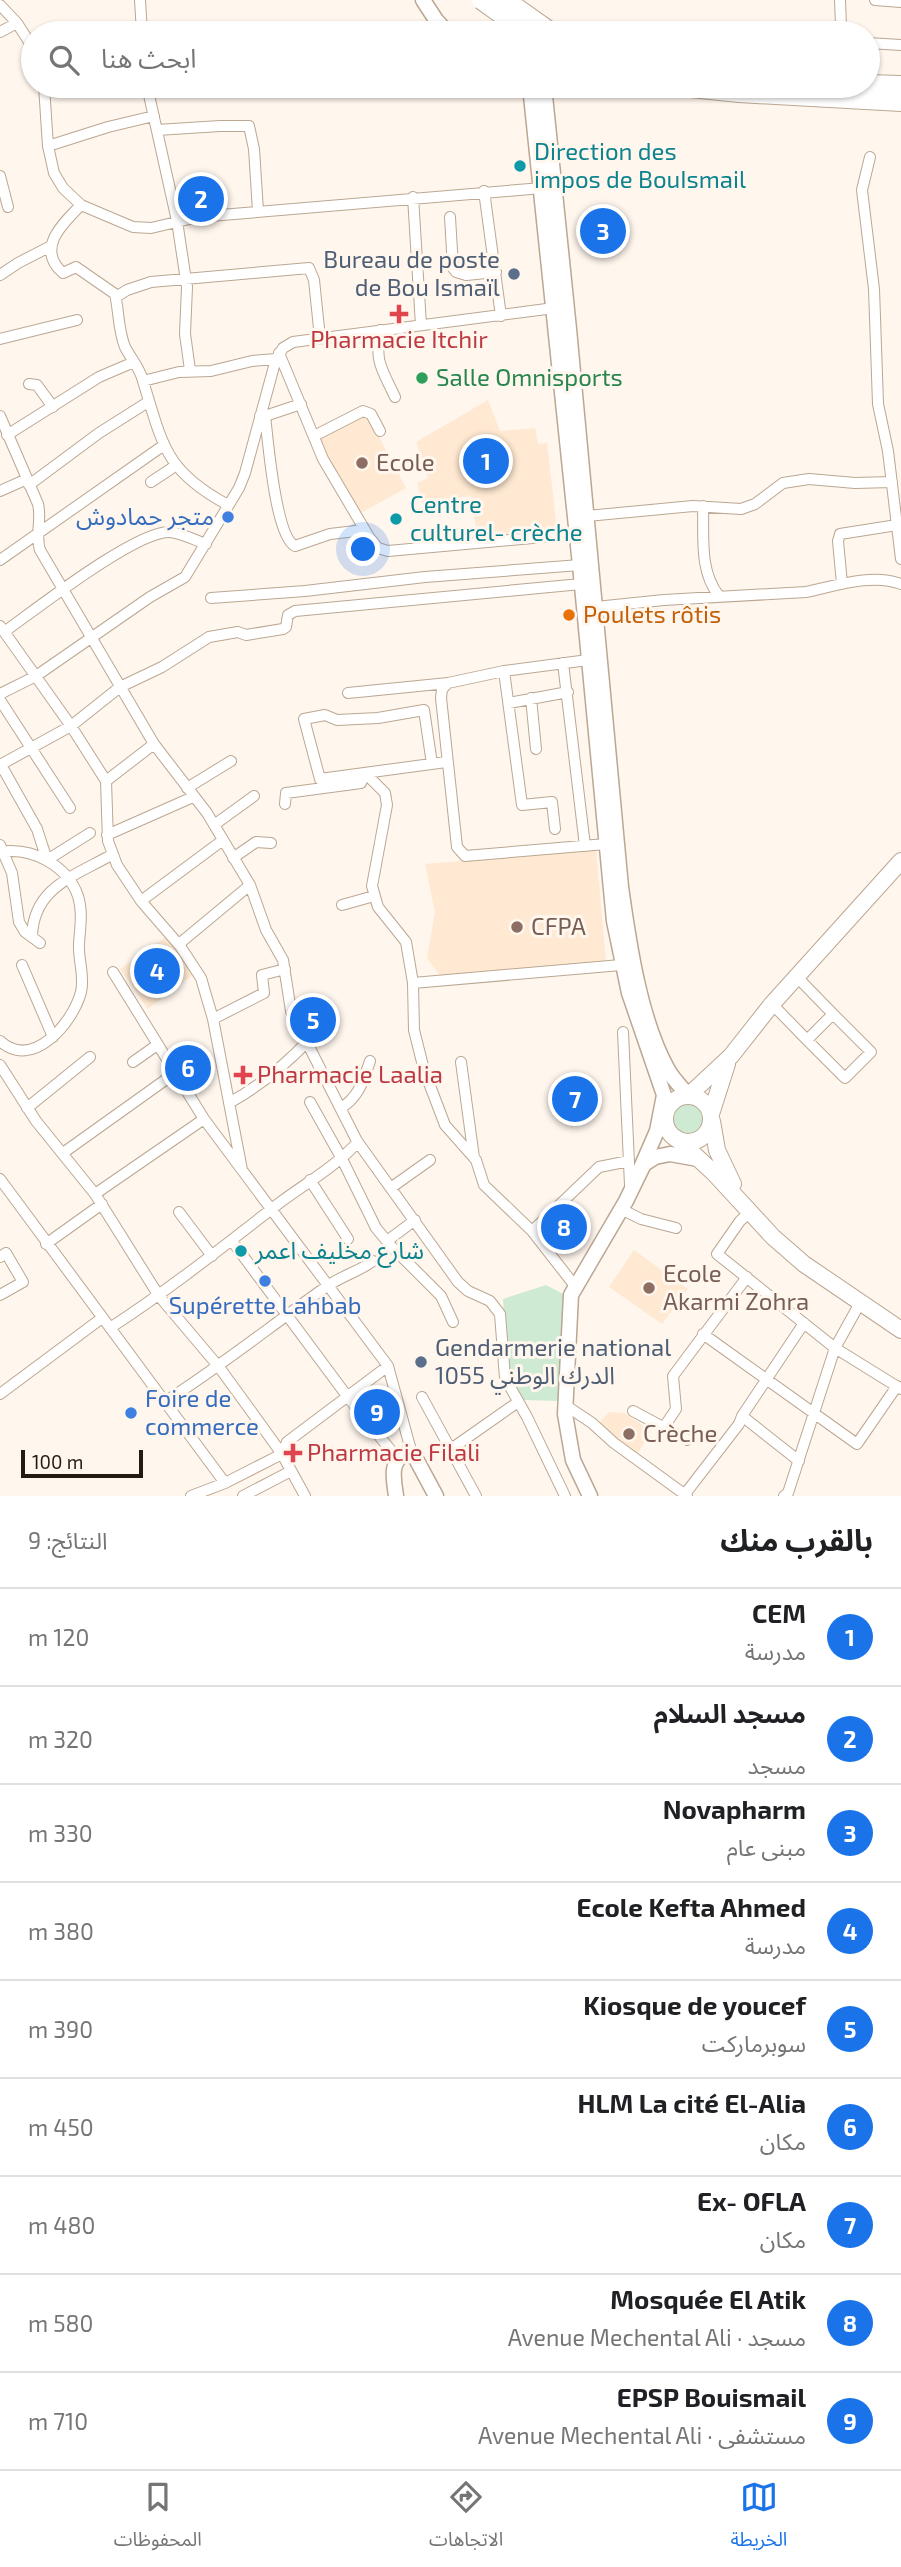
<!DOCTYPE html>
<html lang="ar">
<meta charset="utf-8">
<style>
body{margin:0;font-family:"Exo 2","Noto Sans Arabic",sans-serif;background:#f2f2f2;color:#202124;direction:rtl}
.scale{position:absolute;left:21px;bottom:18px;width:122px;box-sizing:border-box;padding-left:7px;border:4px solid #231b13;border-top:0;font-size:19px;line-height:24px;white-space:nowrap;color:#231b13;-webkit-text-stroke:5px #fff6ee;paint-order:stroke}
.you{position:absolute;left:364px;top:550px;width:24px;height:24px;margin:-18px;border:5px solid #fff;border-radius:50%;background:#1a73e8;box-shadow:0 0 0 10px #1a73e833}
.badge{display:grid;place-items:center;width:46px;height:46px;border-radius:50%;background:#1a73e8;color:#fff;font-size:23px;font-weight:700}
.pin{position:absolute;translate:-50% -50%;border:4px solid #fff;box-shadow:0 2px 7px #0006}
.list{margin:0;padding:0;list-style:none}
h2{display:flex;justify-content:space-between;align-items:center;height:91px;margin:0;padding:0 28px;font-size:30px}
h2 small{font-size:23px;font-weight:400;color:#757577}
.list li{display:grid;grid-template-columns:46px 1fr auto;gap:21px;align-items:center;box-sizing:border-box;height:98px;padding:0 28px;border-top:2px solid #e0e0e0}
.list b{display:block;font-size:26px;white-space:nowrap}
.list p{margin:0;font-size:23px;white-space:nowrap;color:#757577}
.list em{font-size:23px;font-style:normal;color:#757577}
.icon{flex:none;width:38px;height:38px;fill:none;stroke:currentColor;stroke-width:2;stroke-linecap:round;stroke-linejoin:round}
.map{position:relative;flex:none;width:901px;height:1496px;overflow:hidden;direction:ltr}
.search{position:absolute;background:#fff;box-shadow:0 2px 5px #0004;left:21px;right:21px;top:21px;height:77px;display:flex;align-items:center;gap:18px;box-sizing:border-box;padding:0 24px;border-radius:38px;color:#757577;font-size:26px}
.sheet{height:973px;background:#fff}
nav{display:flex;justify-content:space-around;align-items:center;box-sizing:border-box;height:98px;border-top:2px solid #e0e0e0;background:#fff;font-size:19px;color:#757577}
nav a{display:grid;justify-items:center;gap:4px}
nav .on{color:#1a73e8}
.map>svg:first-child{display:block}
</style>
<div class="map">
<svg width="901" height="1496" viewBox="0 0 901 1496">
<rect width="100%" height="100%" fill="#fff6ee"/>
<path fill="#ffe9d2" d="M 488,400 L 500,431 L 535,428 L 538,444 L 547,443 L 557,530 L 484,537 L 482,534 L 477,535 L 471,496 L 422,502 L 417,483 L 428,478 L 416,442 Z
M 361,414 L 368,416 L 406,488 L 359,514 L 317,438 Z
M 596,849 L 606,961 L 440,976 L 427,958 L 435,912 L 425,864 Z
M 167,936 L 194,974 L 148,1009 L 120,969 Z
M 634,1250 L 688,1289 L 662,1324 L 609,1287 Z
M 609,1412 L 624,1413 L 651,1431 L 637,1455 L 611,1436 L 600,1422 Z"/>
<path fill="#ceead3" d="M671 1119a17 17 0 1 1 34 0a17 17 0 1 1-34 0Z
M 546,1285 L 567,1296 L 559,1401 L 523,1400 L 508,1374 L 503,1299 Z"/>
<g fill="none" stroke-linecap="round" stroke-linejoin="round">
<g stroke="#bba792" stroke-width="12">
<path id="minor" d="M 140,0 L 142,33
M 840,0 L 841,26 L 846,33
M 875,0 L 901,2
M 0,5 L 17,23
M 0,32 L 17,23 L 33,48
M 868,43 L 901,45
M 44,86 L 48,146 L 54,173 L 63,188 L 81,205 L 133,227 L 151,228 L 198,217 L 542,188
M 147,86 L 177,221 L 187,287 L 185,334 L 190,370
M 157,130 L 220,126 L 249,126 L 254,149 L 258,211
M 48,146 L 108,127 L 154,116
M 870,157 L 862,190 L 874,289 L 878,404 L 888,451 L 901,559
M 0,176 L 8,207
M 484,191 L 501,316
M 413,197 L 421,325
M 81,205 C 63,223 35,249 63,273 L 76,267 L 115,294 C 119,311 118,330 125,347 C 131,359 140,368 143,381 C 163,446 165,471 228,505
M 450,217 L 453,268 L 456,272 L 466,275 L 496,272
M 0,275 L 18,263 L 51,246
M 116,297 L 127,290 L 151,282 L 309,268 L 314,280 L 320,338
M 380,330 C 375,363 381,367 395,397
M 0,339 L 77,320
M 279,353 L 323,459 L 369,537 L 378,548 L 388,551 L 577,534
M 143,381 L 179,372 L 211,371 L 252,361 L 276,359
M 29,384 L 37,385 L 53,407
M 0,416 L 38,504 C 42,520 35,534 40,550 L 154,744 L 207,813 L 250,885 L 266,930 L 283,960 L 291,1011 L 357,1141 L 458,1282 L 468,1291 L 490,1301 L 500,1314 L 505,1378 L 527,1417 L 565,1496
M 260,416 L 265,416 C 268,439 275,536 295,546 L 330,534 L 364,530
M 265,416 L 301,404
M 7,435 L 99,377 L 134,362
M 314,436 L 363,411 L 371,414 L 380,431
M 151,482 L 175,466
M 29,485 L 99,433 L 148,402
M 0,491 L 27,479
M 703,506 C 704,537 699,571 719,596
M 587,516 L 693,506 L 741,509 L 755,504 L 783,483 L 809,479 L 855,483 L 892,482
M 0,560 L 164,445
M 842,584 L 838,541 L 840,534 L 897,525
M 211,598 L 305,591 L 425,577 L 580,565
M 596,607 L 664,600 L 806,592 C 835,586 872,573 901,584
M 0,626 L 71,726 L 106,781 L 108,841 L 117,865 L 141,901 L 180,946 L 201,978 L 213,1019 L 242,1170
M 4,632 C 35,610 137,530 170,532 C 181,533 195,540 206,544
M 588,660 L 504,671 L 448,683 L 442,689 L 441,698 L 457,847 L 465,856 L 606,844
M 563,663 L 585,846
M 504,671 L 522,805 L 552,802 L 555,829
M 348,693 L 448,683
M 0,694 L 36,676 L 150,597 L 185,577 L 239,488 L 245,473 L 276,359 L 283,348 L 293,342 L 554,308
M 531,698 L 536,749
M 0,700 L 70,808
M 509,703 L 568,692
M 432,764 L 424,710 L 378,718 L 337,720 L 325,715 L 304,719 L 320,779 C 362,773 404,768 446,762
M 0,765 L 71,726 L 120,687 L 162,667 L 209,637 L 238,632 L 246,635 L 283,629 L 286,627 L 288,615 L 295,611 L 581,584
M 1,765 L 37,829 L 47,860 L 90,833
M 106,781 L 154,744
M 187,788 L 231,761
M 285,804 L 286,793 L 361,783 L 365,773 L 385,793 L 387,805 L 372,886 L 378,907 L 406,942 L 413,983
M 214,825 L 254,796
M 107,835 L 193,797
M 0,845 L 12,873 L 19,922 L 25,932 L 40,943
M 0,852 C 32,847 67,865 78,896 C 83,912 80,928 79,944 C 78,960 85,976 81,992 C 73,1023 32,1071 0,1041
M 233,858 L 256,842 L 271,843
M 141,901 L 223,840
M 342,905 L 374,896
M 32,937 C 33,887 75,876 113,854
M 179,944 L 250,885
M 22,965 L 53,1037
M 113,972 L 204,1119 L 388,1366 L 412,1454
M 772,1004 L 807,1040 L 833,1014 L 797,977
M 213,1019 L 264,993 L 262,975 L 285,969
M 623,1032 L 630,1185
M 807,1040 L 845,1078 L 871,1052 L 833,1014
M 133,1062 L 157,1045
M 461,1062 L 474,1158
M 0,1065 L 36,1121 L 95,1194 L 159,1296 L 219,1367 L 251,1411 L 282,1454 L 305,1496
M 310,1102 L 342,1159 L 376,1228 L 391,1246 L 441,1296 L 453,1322
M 229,1103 C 260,1086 284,1066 308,1041
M 27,1108 L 90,1057
M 341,1108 C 359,1097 363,1081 370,1061
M 63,1153 L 175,1073
M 0,1179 L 225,1483
M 310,1180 L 348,1239
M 392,1187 L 430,1160
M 95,1194 L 204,1119
M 621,1209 L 641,1219 L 676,1228
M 179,1212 L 212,1256
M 749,1213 L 740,1221 L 717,1254 L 835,1348 L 901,1389
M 532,1231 L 599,1167 L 629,1161
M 232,1241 L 347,1396 L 397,1458
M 387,1241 L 415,1220
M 46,1244 L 102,1204
M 0,1257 L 6,1253 L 23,1282 L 0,1295
M 575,1286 L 532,1231 L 484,1185 L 476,1160 L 445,1125 L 424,1070 L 414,1030 L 413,983 L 621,965
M 110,1328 C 170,1289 225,1245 282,1201 C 308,1182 336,1166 358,1142
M 703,1334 L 857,1444 L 897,1386
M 0,1394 L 102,1318
M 422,1397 L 476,1496
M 166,1401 C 221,1366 272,1325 326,1287 C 341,1276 358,1272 373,1261
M 565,1405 L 592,1423 L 614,1443 L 687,1496
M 633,1411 L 687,1440
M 742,1416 L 799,1461
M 664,1427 L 676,1409 L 673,1376 L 747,1277
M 451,1449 L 518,1402
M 685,1494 L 739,1424 L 742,1416 L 804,1323
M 191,1496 L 225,1483 L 282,1454 L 287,1442 L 388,1366
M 243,1496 L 291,1471
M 784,1496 L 788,1493 L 835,1348 L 860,1303"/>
</g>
<g stroke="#bba792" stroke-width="17">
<path id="secondary" d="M 423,0 L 436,20 L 448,33
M 530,86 L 580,565 L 614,921 L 629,993 L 664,1095 L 657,1131 L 636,1179
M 544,86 L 569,329 L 621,887 C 629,944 640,1020 668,1070 C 673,1079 681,1087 688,1095
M 396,1496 C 394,1480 389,1462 405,1454 L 415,1457 L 436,1496
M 590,1496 L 573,1460 L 565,1414 L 571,1295 L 626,1201 L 644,1164 L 655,1157 L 670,1154 L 698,1159"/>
</g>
<g stroke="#bba792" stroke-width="18">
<path id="primary" d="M 689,1095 L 731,1056 L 772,1004 L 901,861
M665 1119a23 23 0 1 1 46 0a23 23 0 1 1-46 0Z
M 711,1114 L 727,1064
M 712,1121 L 717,1150 L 733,1184
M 676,1138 L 713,1172 L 773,1237 L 804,1264 L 901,1330"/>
</g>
<g stroke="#bba792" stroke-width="20">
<path id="motorway" d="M 868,84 L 901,85
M 672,86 L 739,93 L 901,102"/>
</g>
<use href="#minor" stroke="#fff" stroke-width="10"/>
<use href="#secondary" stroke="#fff" stroke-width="14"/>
<use href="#primary" stroke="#fff" stroke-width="16"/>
<use href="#motorway" stroke="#fff" stroke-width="18"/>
<g stroke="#bba792" stroke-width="20" stroke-linecap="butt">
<path id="motorway-bridge" d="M 481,0 L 527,33
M 506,0 L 547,29"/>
</g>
<use href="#motorway-bridge" stroke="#fff" stroke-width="18"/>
</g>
<g fill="#0f9aa8" stroke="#fff6ee" stroke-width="2.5">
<circle cx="520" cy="166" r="7"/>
<circle cx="396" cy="519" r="7"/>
<circle cx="241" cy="1251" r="7"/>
</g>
<g fill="#5c6f8a" stroke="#fff6ee" stroke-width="2.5">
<circle cx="514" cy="274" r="7"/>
<circle cx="421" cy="1362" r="7"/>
</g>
<g fill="#e0444e" stroke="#fff6ee" stroke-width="2.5">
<path d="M395.5 303.5h7v7h7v7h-7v7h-7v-7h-7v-7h7z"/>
<path d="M239.5 1064.5h7v7h7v7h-7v7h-7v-7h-7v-7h7z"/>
<path d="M289.5 1442.5h7v7h7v7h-7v7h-7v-7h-7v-7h7z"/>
</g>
<circle fill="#2e9e5b" stroke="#fff6ee" stroke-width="2.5" cx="422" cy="378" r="7"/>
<g fill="#8d6e63" stroke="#fff6ee" stroke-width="2.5">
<circle cx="362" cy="463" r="7"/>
<circle cx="517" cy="927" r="7"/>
<circle cx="649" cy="1288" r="7"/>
<circle cx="629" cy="1434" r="7"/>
</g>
<g fill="#3f7fe0" stroke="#fff6ee" stroke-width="2.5">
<circle cx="228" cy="517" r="7"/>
<circle cx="265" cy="1281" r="7"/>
<circle cx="131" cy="1413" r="7"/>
</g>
<circle fill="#e8710a" stroke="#fff6ee" stroke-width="2.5" cx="569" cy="615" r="7"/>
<g text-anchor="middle" stroke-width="6" stroke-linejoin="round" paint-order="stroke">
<g font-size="24" fill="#0d838f" stroke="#fff6ee" text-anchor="start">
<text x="534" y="160">Direction des<tspan x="534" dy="28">impos de BouIsmail</tspan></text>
<text x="410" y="513">Centre<tspan x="410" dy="28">culturel- crèche</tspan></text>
<text x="255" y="1259">شارع مخليف اعمر</text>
</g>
<g font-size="24" fill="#4e5e75" stroke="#fff6ee" text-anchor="end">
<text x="500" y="268">Bureau de poste<tspan x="500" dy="28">de Bou Ismaïl</tspan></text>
<text x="435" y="1356" text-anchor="start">Gendarmerie national<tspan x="435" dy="28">1055 الدرك الوطني</tspan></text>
</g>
<g font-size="24" fill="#be3a42" stroke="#fff6ee" text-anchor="start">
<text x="399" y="348" text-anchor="middle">Pharmacie Itchir</text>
<text x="257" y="1083">Pharmacie Laalia</text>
<text x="307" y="1461">Pharmacie Filali</text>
</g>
<g font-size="24" fill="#27864d" stroke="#fff6ee" text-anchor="start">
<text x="436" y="386">Salle Omnisports</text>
</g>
<g font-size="24" fill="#785e54" stroke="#fff6ee" text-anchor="start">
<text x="376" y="471">Ecole</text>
<text x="531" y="935">CFPA</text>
<text x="663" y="1282">Ecole<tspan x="663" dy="28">Akarmi Zohra</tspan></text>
<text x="643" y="1442">Crèche</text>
</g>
<g font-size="24" fill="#366cbe" stroke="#fff6ee" text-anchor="end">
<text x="214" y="525">متجر حمادوش</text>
<text x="265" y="1314" text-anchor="middle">Supérette Lahbab</text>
<text x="145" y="1407" text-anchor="start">Foire de<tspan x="145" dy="28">commerce</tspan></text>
</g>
<g font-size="24" fill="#c56008" stroke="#fff6ee" text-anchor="start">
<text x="583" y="623">Poulets rôtis</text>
</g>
</g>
</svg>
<div class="scale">100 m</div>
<div class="you"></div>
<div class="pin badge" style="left:486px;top:461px">1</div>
<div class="pin badge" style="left:201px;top:199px">2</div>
<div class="pin badge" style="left:603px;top:231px">3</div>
<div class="pin badge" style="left:157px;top:971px">4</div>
<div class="pin badge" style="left:313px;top:1020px">5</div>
<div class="pin badge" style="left:188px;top:1068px">6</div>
<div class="pin badge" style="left:575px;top:1099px">7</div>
<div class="pin badge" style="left:564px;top:1227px">8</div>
<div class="pin badge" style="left:377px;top:1412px">9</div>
<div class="search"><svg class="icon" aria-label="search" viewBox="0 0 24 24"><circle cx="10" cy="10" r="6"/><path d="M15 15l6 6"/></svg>ابحث هنا</div>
</div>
<section class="sheet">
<h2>بالقرب منك<small>النتائج: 9</small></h2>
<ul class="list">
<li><span class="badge">1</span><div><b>CEM</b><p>مدرسة</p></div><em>120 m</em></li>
<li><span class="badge">2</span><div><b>مسجد السلام</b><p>مسجد</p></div><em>320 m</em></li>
<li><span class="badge">3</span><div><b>Novapharm</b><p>مبنى عام</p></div><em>330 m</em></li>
<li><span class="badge">4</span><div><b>Ecole Kefta Ahmed</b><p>مدرسة</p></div><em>380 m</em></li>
<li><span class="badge">5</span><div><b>Kiosque de youcef</b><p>سوبرماركت</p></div><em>390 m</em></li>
<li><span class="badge">6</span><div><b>HLM La cité El-Alia</b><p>مكان</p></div><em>450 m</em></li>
<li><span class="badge">7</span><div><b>Ex- OFLA</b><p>مكان</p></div><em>480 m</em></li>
<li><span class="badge">8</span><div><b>Mosquée El Atik</b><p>مسجد · Avenue Mechental Ali</p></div><em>580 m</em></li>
<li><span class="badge">9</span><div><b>EPSP Bouismail</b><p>مستشفى · Avenue Mechental Ali</p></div><em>710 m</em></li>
</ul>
</section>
<nav>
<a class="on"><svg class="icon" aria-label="map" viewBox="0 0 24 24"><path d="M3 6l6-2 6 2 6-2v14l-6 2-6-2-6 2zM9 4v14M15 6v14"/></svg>الخريطة</a>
<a><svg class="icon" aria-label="directions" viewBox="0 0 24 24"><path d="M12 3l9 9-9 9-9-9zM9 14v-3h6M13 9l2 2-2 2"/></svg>الاتجاهات</a>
<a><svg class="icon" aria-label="saved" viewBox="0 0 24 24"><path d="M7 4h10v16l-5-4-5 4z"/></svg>المحفوظات</a>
</nav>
